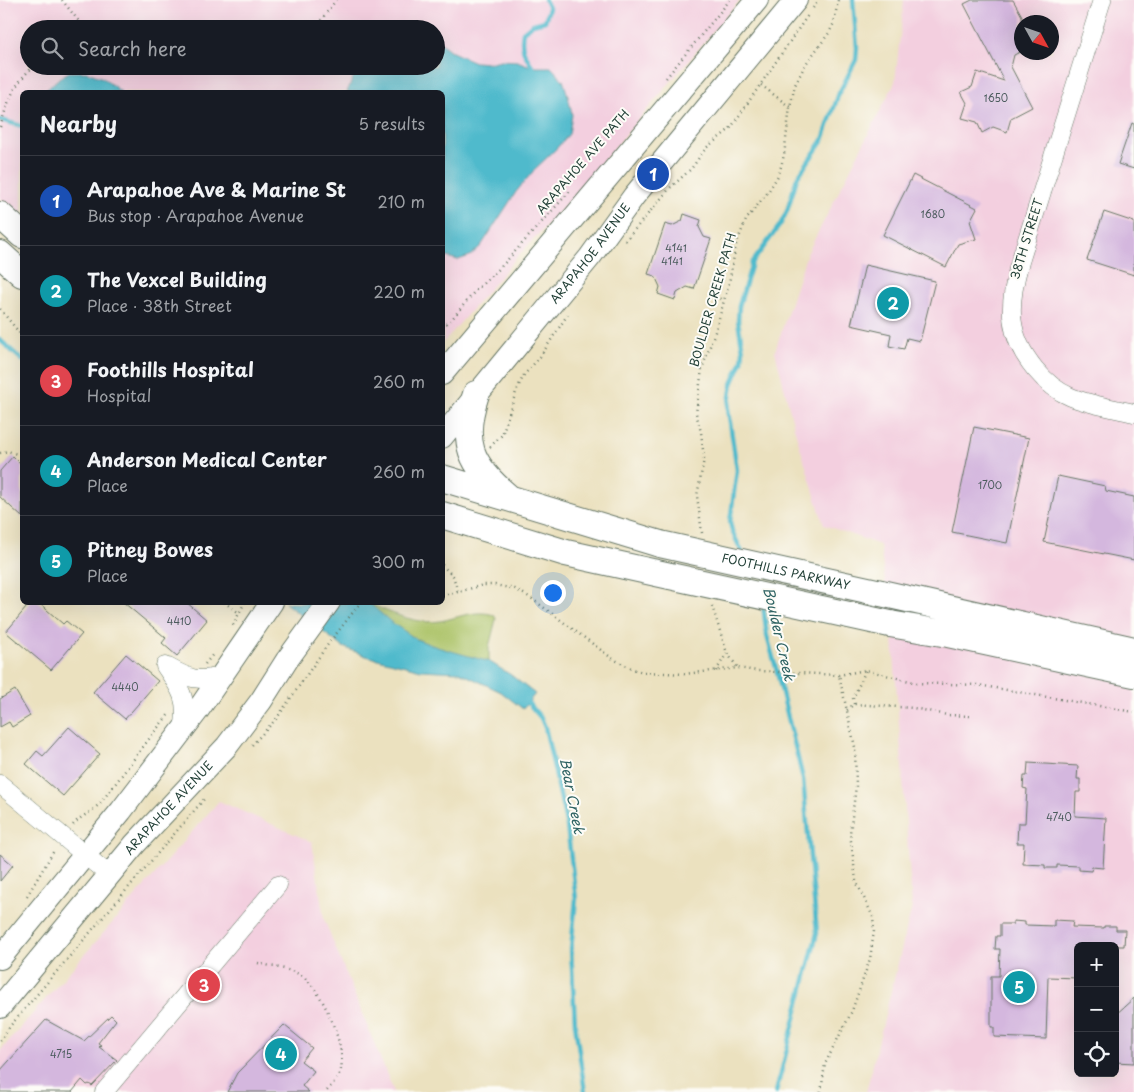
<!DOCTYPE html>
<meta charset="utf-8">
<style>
body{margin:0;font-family:"Playpen Sans",sans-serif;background:#20242c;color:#f1f3f6}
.controls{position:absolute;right:15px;bottom:15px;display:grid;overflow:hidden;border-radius:8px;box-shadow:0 5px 20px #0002}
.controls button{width:45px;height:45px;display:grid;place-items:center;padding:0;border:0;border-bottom:1px solid #363941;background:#171b24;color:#f1f3f6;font:25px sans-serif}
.compass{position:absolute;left:1014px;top:15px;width:45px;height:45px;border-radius:50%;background:#171b24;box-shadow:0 5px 20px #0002;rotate:130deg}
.you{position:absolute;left:552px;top:592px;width:18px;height:18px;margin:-12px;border:4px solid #fff;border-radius:50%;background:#1a73e8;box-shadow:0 0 0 8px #1a73e833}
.badge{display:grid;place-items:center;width:32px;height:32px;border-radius:50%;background:#d1495b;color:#fff;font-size:16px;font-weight:700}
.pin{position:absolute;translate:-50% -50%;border:2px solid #fff;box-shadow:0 1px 5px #0006}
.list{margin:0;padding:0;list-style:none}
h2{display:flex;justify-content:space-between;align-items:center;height:65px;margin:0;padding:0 20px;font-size:21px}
h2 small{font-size:16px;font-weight:400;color:#9ea1a6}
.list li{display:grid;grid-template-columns:32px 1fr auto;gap:15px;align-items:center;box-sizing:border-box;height:90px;padding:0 20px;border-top:1px solid #363941}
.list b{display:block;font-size:19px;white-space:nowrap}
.list p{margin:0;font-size:16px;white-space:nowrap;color:#9ea1a6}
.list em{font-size:16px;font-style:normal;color:#9ea1a6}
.icon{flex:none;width:28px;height:28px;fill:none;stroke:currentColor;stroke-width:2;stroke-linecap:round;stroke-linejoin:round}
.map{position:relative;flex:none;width:1134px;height:1092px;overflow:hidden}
.search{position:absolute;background:#171b24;box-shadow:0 5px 20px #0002;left:20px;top:20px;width:425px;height:55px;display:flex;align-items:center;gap:12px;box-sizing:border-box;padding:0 18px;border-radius:28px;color:#9ea1a6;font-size:19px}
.panel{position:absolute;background:#171b24;box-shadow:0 5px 20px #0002;left:20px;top:90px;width:425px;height:515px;border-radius:8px}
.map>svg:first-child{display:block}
</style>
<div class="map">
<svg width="1134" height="1092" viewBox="0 0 1134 1092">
<rect width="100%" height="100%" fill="#fdfcf7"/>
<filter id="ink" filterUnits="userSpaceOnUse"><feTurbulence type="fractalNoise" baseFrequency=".02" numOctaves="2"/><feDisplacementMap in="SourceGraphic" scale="10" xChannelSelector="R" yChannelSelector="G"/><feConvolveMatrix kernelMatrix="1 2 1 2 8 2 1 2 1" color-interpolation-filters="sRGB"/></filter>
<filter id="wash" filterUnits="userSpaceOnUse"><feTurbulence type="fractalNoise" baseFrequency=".0096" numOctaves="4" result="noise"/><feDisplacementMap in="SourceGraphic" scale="20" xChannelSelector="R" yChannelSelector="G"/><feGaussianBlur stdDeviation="1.12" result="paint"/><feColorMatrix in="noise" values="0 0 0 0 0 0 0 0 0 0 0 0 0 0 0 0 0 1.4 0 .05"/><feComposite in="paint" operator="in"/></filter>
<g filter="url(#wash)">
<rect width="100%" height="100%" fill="#ebe1bf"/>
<path fill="#f3cfdf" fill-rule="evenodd" d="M 0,0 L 740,0 L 569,202 L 517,257 L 443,343 L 442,92 L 22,92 L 22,216 L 0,198 ZM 29,29 L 436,29 L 436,66 L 29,66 Z
M 904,0 L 1134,0 L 1134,1092 L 866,1092 L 912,907 L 893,640 L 880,545 L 824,525 L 795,431 L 775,351 L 806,256 L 895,82 ZM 1022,22 L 1052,22 L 1052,52 L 1022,52 ZM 1078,946 L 1115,946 L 1115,1073 L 1078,1073 Z
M 219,801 L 312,842 L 324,919 L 394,1092 L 0,1092 L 0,1051 Z"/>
<path fill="#acc368" stroke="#66804e" d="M 369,603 C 388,612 417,625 440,621 C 458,618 474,609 494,615 L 496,619 L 489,647 L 489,662 C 461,656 429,648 405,632 C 391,624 380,613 369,603 Z"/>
<path fill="#4fbacc" stroke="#377c80" d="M 436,39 L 452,52 L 475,62 L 488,63 L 501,60 L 517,61 L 533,67 L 551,67 L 563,80 L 568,96 L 572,115 L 569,134 L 556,149 L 535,169 L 516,192 L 481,246 L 470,256 L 458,260 L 443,256 L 442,92 L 347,92 L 354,76 L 352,71 L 356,66 L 436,66 Z
M 69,72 L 87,72 L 103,78 L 121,92 L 44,92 L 59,78 Z
M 285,603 L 369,603 L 391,622 L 416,639 L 437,647 L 490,662 L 511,675 L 535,694 L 523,709 L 501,692 L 459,672 L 421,670 L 366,656 L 343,647 Z"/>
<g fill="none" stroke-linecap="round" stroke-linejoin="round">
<path stroke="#4fbacc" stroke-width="4.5" d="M 533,67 C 524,54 520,48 523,32 L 533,24 L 545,21 L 549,8 L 545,0
M 0,120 L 22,126
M 0,340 L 22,360
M 742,552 L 732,531 L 730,522 L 737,470 L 728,409 L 732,384 L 742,361 L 743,351 L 738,321 L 739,306 L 752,263 L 780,225 L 787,211 L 797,178 L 823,140 L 839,93 L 856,60 L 857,48 L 853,0
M 763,605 L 767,636 L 776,668 L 803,779 L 817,933 L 776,1092
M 525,699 L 541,718 L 545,727 L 567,826 L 576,899 L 571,949 L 575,1024 L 585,1092"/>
</g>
<g id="blocks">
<path fill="#d4b7de" d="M 972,0 L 1013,0 L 1022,16 L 1022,51 L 1014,55 L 1011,67 L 1032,107 L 1011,118 L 1007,132 L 993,127 L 982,133 L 977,122 L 962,118 L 967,103 L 961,92 L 972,87 L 977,72 L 1004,81 L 964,4 Z
M 1132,123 L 1134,124 L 1134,169 L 1118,164 Z
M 913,175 L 977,208 L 970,221 L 976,239 L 958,244 L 946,267 L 883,235 Z
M 1104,212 L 1134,222 L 1134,275 L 1087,260 Z
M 684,214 L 701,220 L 699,227 L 704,237 L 711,239 L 694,289 L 687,287 L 677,293 L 675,300 L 658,294 L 660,287 L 655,276 L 648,274 L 665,224 L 672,226 L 682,221 Z
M 865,265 L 935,281 L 920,341 L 907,338 L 904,349 L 889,346 L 891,334 L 851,325 Z
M 974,427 L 1029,438 L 1007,543 L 952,532 Z
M 13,456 L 22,465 L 22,517 L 0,497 L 0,471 Z
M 1058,476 L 1105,486 L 1106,491 L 1134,497 L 1134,560 L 1044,542 Z
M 31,602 L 38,602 L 63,624 L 66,621 L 82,634 L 51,670 L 6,632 Z
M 123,602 L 186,602 L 207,620 L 177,656 L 162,643 L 166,638 Z
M 126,654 L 158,681 L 125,719 L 93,692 Z
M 15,690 L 30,716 L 12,727 L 9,722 L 0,727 L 0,699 Z
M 69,727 L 100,754 L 63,796 L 26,764 L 37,751 L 43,756 Z
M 1028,763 L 1078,766 L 1077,779 L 1080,779 L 1080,792 L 1076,792 L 1075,816 L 1106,818 L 1103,868 L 1092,867 L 1091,871 L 1079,870 L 1079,866 L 1057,865 L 1057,868 L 1045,868 L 1045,865 L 1023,864 L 1024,843 L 1017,843 L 1018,823 L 1025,823 L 1027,789 L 1023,788 L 1024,776 L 1027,776 Z
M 0,854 L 13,865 L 0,881 Z
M 1054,920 L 1073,921 L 1072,927 L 1104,928 L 1104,926 L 1116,926 L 1116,930 L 1125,930 L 1124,946 L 1078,946 L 1078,978 L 1048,977 L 1046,1039 L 994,1037 L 994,1027 L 991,1027 L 991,976 L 999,976 L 1000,949 L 995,949 L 996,936 L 1000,936 L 1000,924 L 1013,924 L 1013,921 L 1025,922 L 1025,925 L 1054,926 Z
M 1134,998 L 1134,1063 L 1115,1062 L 1115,1015 Z
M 111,1015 L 116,1020 L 98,1043 L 101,1045 L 99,1047 L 117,1060 L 92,1086 L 89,1084 L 87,1085 L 82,1080 L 72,1092 L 0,1092 L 0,1071 L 46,1020 L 84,1041 Z
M 284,1025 L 312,1048 L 301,1061 L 314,1071 L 302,1086 L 309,1092 L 227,1092 L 237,1073 Z"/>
</g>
</g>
<g filter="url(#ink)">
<use href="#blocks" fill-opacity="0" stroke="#667665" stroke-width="1"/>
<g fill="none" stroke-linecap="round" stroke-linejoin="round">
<g stroke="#667665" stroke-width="19">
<path id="minor" d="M 1102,0 L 1019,265 C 1008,306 1007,335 1035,369 C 1045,381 1056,391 1071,397 C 1091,405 1113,408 1134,413
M 165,666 C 181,689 189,701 183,729
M 168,667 C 190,679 196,682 222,676
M 0,784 L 109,875
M 104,1092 L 278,885"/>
</g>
<g stroke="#667665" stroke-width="24">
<g id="major">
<path d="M 442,374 L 757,0"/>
<path id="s1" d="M 442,437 L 590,257 L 634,196 L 796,0"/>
<path d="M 0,958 L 121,811 L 198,710 L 272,602"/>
<path id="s2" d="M 0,1007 L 135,844 L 227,746 L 261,701 L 287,660 L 329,602"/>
</g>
</g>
<g stroke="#667665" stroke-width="28">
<path id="highway" d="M 0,215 L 22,235
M 0,254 L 22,274
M 476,394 C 460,442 470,465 508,497
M 442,478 L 660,544
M 442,515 L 566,553 L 670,576
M 881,593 L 1134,650
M 890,624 L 948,634 L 1134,674"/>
</g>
<path stroke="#667665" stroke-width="2.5" stroke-dasharray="1 4" stroke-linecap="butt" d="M 62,0 L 85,29
M 813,8 L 819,0
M 309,29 L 318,24 L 336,0
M 666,78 L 730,0
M 761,85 L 790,107
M 0,127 C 8,102 13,84 34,66
M 625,241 L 670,188 L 691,169 L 706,148 L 730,129 L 808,15
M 710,296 L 724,300
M 0,309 L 22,336
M 442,327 L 452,319 L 475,291 L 500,268 L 570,191
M 490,447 L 502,435 L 517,389 L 524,375 L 540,357 L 568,314
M 0,453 L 8,451 L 22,456
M 702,533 L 697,496 L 704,459 L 701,432 L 696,413 L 702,369 L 716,329 L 729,283 L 736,245 L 746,220 L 768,192 L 779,174 L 784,155 L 790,107 L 795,85 L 805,65 L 829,33 L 834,23 L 838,0
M 442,565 L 453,576 L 458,592 L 483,585 L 495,585 L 515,589 L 531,598 L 613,659 L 633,669 L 643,672 L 684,674 L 738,668 L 757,671 L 839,675 L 866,670 L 917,683 L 978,685 L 1134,712
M 442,595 L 458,592
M 224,602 L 239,613
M 391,602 L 408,602
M 712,606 L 727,653 L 738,668
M 233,625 L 245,602
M 205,664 L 214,653
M 716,671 L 727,653
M 854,704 L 853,698 L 866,670
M 847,710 L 854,704 L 913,708 L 947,715 L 970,716
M 252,745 L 277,718 L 326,647 L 361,602
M 73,825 C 80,816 92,813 100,803 C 124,774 145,742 170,713
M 27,896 L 55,849
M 258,963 C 272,967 292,969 302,976 C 322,989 346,1046 341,1069 C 339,1077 331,1086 326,1092
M 0,1041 L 11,1025 L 205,798
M 821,1092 L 825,1064 L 852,1011 L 870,959 L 874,931 L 873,917 L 856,881 L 850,833 L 856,786 L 855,747 L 839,675"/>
<use href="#minor" stroke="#fff" stroke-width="18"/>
<use href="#major" stroke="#fff" stroke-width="22"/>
<use href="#highway" stroke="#fff" stroke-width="26"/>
<g stroke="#667665" stroke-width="28" stroke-linecap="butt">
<g id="highway-bridge">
<path id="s3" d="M 660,544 L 881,593"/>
<path d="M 670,576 L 890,624"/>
</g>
</g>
<use href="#highway-bridge" stroke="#fff" stroke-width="26"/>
</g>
</g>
<g text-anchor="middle" stroke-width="4" stroke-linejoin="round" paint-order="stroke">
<g font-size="10" fill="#4c5c5e">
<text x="996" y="102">1650</text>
<text x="933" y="218">1680</text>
<text x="676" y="252">4141</text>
<text x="672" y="265">4141</text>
<text x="990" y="489">1700</text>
<text x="179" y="625">4410</text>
<text x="125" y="691">4440</text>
<text x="1059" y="821">4740</text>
<text x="61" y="1058">4715</text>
</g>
<g font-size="12" fill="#1f3d34" stroke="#fdfcf7">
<text transform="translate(583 162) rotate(-49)" y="4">ARAPAHOE AVE PATH</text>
<text transform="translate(1027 239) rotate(-73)" y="4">38TH STREET</text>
<text dy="4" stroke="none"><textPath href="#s1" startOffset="236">ARAPAHOE AVENUE</textPath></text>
<text transform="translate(713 300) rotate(-74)" y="4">BOULDER CREEK PATH</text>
<text dy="4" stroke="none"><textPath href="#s3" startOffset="129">FOOTHILLS PARKWAY</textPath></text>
<text dy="4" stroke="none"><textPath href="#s2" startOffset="261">ARAPAHOE AVENUE</textPath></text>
</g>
<g font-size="14" font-style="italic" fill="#2d6262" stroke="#fdfcf7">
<text transform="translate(779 634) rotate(77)" y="5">Boulder Creek</text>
<text transform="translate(572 796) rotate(79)" y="5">Bear Creek</text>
</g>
</g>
</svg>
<div class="controls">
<button>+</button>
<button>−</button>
<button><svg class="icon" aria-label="locate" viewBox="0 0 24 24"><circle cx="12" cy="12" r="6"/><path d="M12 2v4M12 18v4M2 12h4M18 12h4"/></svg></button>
</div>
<svg class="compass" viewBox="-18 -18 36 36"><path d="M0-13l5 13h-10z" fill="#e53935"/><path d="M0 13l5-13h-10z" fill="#9ea1a6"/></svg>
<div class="you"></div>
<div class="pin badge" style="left:653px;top:174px;background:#1a4fb4">1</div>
<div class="pin badge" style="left:893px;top:303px;background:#0f9aa8">2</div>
<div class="pin badge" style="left:204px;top:985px;background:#e0444e">3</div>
<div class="pin badge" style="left:281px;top:1054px;background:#0f9aa8">4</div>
<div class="pin badge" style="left:1019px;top:987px;background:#0f9aa8">5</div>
<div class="search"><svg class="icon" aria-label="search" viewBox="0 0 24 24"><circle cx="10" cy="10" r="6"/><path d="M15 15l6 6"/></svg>Search here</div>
<section class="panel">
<h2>Nearby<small>5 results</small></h2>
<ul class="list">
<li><span class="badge" style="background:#1a4fb4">1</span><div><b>Arapahoe Ave &amp; Marine St</b><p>Bus stop · Arapahoe Avenue</p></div><em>210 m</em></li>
<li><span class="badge" style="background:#0f9aa8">2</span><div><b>The Vexcel Building</b><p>Place · 38th Street</p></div><em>220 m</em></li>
<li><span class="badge" style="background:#e0444e">3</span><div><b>Foothills Hospital</b><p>Hospital</p></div><em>260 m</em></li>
<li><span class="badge" style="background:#0f9aa8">4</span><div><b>Anderson Medical Center</b><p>Place</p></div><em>260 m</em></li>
<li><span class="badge" style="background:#0f9aa8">5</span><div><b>Pitney Bowes</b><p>Place</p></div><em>300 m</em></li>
</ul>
</section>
</div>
